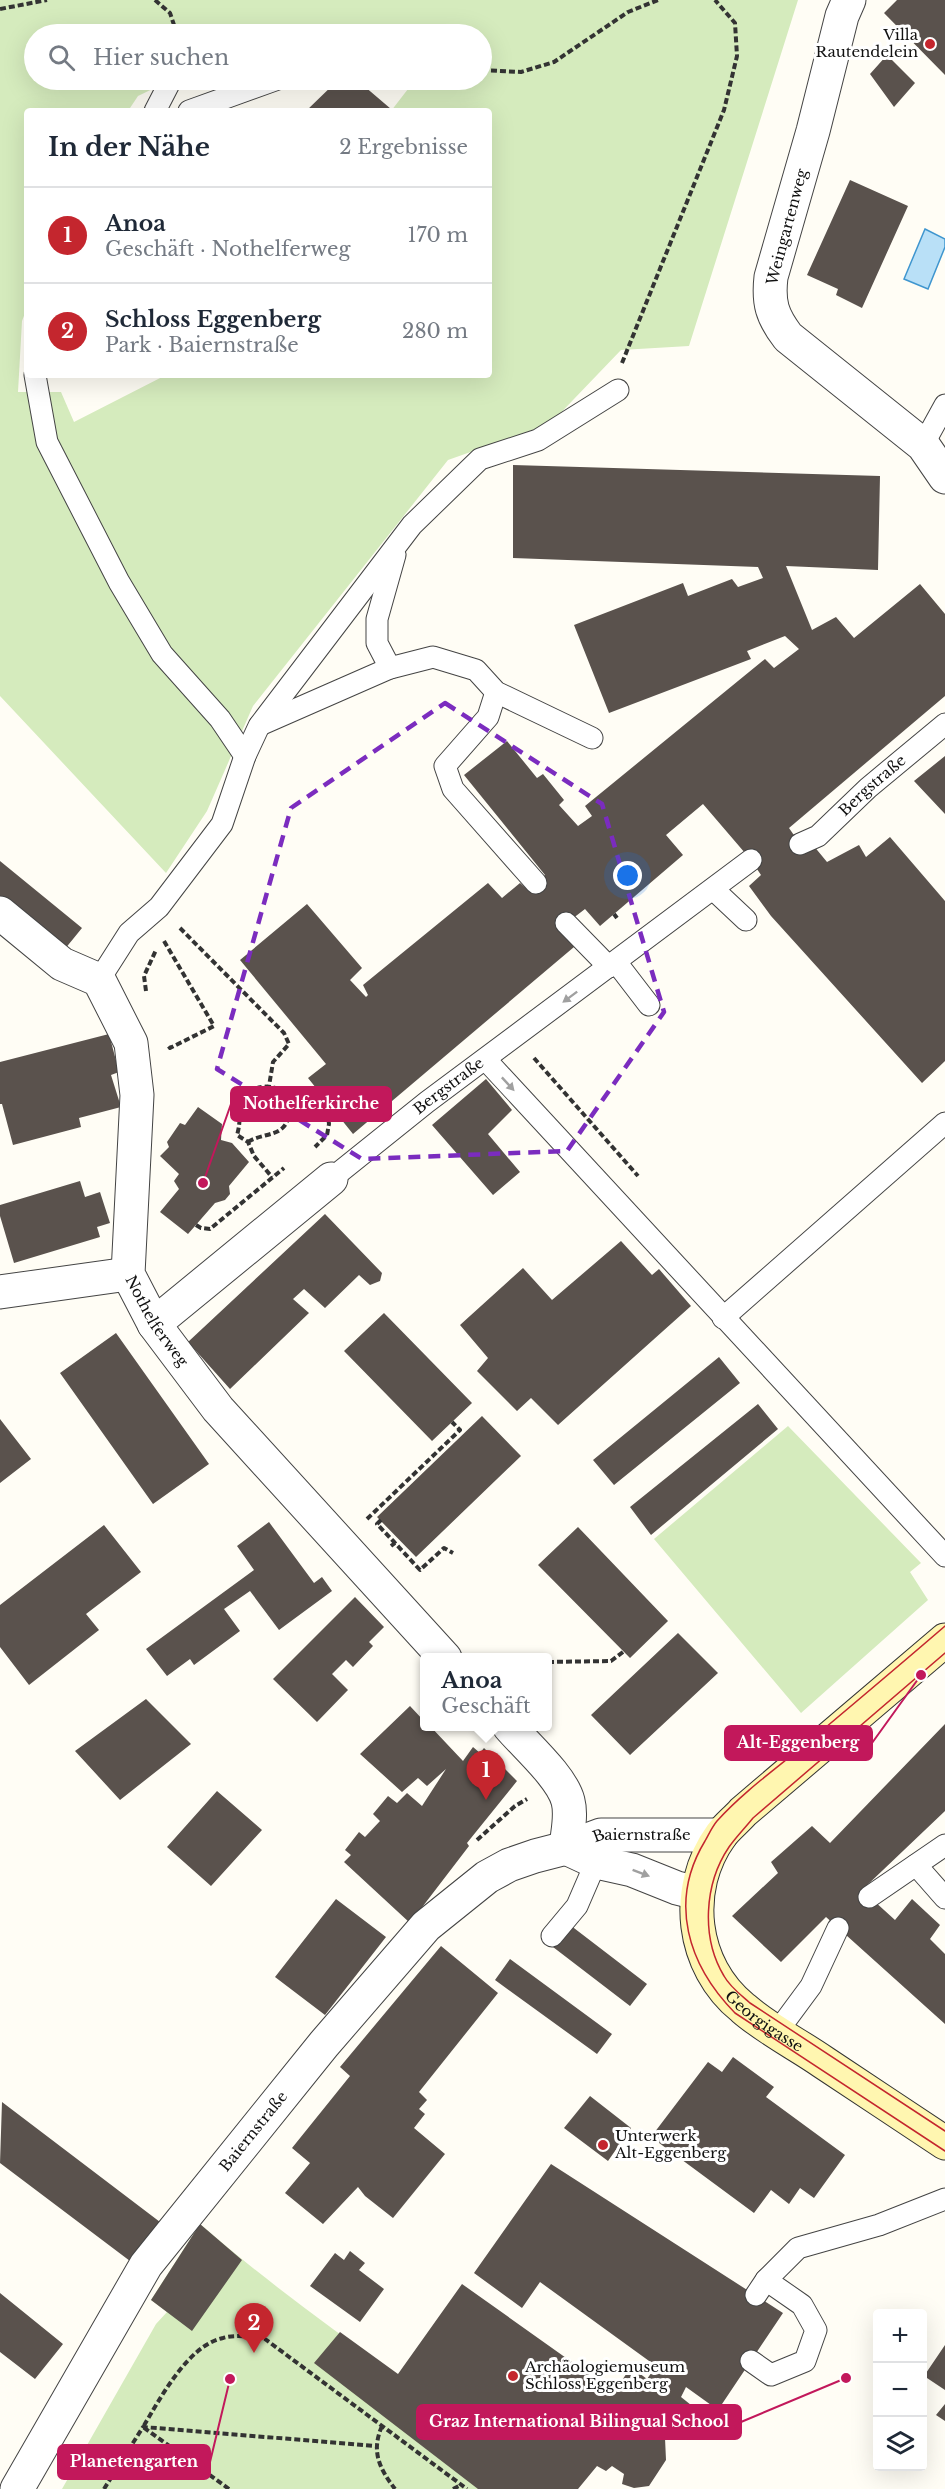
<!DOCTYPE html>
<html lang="de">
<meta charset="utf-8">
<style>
body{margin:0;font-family:"Libre Baskerville",serif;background:#f6f6f7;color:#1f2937}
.controls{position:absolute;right:18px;bottom:18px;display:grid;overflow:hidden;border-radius:6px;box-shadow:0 6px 24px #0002}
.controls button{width:54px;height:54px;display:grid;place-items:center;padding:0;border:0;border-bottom:2px solid #e0e1e3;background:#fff;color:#1f2937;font:30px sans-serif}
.you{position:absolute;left:628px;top:876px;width:21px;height:21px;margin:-15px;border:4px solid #fff;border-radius:50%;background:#1a73e8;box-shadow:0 0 0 9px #1a73e833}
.badge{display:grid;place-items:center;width:39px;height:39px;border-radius:50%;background:#c4262e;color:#fff;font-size:20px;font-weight:700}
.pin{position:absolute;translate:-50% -50px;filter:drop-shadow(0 2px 3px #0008)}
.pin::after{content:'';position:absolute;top:32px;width:21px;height:18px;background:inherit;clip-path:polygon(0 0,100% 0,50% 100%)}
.popup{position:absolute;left:420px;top:1653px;width:132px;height:78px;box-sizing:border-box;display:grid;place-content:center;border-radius:6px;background:#fff;filter:drop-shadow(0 2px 4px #0005);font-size:20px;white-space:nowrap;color:#747a83}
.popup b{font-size:22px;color:#1f2937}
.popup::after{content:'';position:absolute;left:50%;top:100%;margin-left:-12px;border:12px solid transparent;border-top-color:#fff}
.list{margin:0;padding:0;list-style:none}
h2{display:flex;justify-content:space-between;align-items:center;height:78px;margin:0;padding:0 24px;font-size:26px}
h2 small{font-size:20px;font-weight:400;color:#747a83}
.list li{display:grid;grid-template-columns:39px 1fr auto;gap:18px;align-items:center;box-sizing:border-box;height:96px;padding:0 24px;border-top:2px solid #e0e1e3}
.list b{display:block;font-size:22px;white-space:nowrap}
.list p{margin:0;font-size:20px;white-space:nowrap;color:#747a83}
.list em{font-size:20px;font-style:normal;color:#747a83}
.icon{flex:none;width:33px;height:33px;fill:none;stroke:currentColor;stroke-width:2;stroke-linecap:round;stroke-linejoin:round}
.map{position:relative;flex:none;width:945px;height:2489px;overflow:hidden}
.search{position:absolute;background:#fff;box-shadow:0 6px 24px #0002;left:24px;top:24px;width:468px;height:66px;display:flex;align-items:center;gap:15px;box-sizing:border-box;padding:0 21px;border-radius:33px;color:#747a83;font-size:22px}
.panel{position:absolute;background:#fff;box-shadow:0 6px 24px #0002;left:24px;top:108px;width:468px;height:270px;border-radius:6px}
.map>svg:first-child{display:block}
</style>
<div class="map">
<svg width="945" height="2489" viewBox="0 0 945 2489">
<rect width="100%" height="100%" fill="#fffdf5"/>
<path fill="#d5ebbd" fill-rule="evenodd" d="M 0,0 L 798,0 L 689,346 L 621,350 L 550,424 L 448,460 L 253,706 L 207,811 L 166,873 L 0,696 ZM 34,34 L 482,34 L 482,80 L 401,80 L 408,89 L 391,111 L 489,111 L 489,375 L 166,375 L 74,422 L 61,392 L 18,392 L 22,321 L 27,308 L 27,111 L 128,111 L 138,96 L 171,80 L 34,80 Z
M 788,1426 L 921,1563 L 910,1572 L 928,1600 L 801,1713 L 654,1539 Z
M 200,2224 C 313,2322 441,2404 563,2489 L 62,2489 L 156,2324 L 167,2312 L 151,2300 Z"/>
<path fill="#b9e0f7" stroke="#3f96cf" stroke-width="1.5" d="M 925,229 L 945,239 L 945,247 L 928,289 L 904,279 Z"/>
<path fill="#5a524d" d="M 897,0 L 945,0 L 945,75 L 884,13 Z
M 887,55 L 915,83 L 894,107 L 870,74 Z
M 338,80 L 357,80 L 391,109 L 306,111 Z
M 850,180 L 908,206 L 862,308 L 836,295 L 838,289 L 807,275 Z
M 513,465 L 880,476 L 878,570 L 786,566 L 812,630 L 836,617 L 854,638 L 920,584 L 945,614 L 945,696 L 789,828 L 800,844 L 813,845 L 827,862 L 859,845 L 866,857 L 890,837 L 945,901 L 945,1061 L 922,1083 L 771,916 L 749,886 L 761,875 L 751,860 L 703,804 L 666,835 L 683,855 L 600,926 L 585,909 L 559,929 L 574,947 L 353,1134 L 308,1078 L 326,1064 L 240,960 L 307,904 L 362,968 L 350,980 L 366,997 L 368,995 L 363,985 L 488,883 L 502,898 L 520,883 L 527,889 L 545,875 L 464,775 L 507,741 L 537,778 L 543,774 L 564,800 L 559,805 L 578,826 L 592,816 L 585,806 L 765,659 L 774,668 L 799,649 L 785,636 L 747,651 L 751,659 L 609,713 L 574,625 L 683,583 L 688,596 L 732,579 L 738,587 L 763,578 L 758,567 L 513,558 Z
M 945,756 L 945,814 L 914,781 Z
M 0,861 L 82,928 L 60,955 L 0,906 Z
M 109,1034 L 119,1072 L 111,1075 L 121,1107 L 79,1118 L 81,1127 L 13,1145 L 2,1104 L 0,1104 L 0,1062 Z
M 486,1079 L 512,1110 L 488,1134 L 520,1172 L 493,1195 L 432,1125 Z
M 198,1107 L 222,1124 L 221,1140 L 232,1143 L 249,1162 L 229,1186 L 230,1194 L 225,1200 L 215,1203 L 188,1234 L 160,1212 L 179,1189 L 174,1181 L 179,1174 L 160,1156 L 169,1147 L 167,1142 L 180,1123 L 185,1125 Z
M 80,1181 L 85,1197 L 100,1192 L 110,1223 L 97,1227 L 100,1237 L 14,1263 L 0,1216 L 0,1205 Z
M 325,1214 L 382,1273 L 380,1281 L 370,1285 L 359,1275 L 325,1308 L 304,1289 L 293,1299 L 309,1313 L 230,1389 L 188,1342 Z
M 621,1241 L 652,1275 L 659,1269 L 691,1306 L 558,1425 L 531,1398 L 517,1411 L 477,1371 L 488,1358 L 460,1325 L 523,1268 L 552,1300 Z
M 384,1313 L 472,1403 L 432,1441 L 344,1351 Z
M 116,1333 L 209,1464 L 153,1504 L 60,1373 Z
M 719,1357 L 740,1383 L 614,1485 L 593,1460 Z
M 758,1404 L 778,1429 L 651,1535 L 630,1507 Z
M 482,1416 L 521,1456 L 416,1557 L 377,1517 Z
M 0,1419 L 31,1459 L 0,1483 Z
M 269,1522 L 314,1583 L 322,1577 L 332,1591 L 279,1630 L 250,1591 L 224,1609 L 240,1631 L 194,1665 L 190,1659 L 167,1676 L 146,1649 L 254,1570 L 237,1546 Z
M 104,1525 L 141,1572 L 86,1614 L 99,1630 L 29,1685 L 0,1647 L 0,1605 Z
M 578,1527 L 668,1621 L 630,1658 L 538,1565 Z
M 355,1597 L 384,1627 L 369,1642 L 373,1646 L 353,1667 L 346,1660 L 332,1674 L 348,1690 L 317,1722 L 273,1679 Z
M 678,1633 L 718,1673 L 630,1755 L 591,1715 Z
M 146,1699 L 191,1744 L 120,1800 L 75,1751 Z
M 410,1706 L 424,1721 L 424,1726 L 430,1726 L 463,1761 L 473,1747 L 480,1753 L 484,1748 L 517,1781 L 467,1843 L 469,1846 L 410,1923 L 344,1862 L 351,1855 L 345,1850 L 359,1832 L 365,1837 L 380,1821 L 373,1814 L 388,1796 L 397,1803 L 407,1793 L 422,1806 L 446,1769 L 427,1786 L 418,1778 L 402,1792 L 360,1754 Z
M 945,1724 L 945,1811 L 862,1890 L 895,1920 L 912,1899 L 940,1925 L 930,1939 L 945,1954 L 945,2024 L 826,1917 L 781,1962 L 732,1916 L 778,1873 L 771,1862 L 812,1826 L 830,1843 Z
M 217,1791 L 262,1830 L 211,1886 L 167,1847 Z
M 336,1899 L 386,1937 L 325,2015 L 275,1977 Z
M 570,1925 L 647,1984 L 630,2006 L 553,1947 Z
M 441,1946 L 498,1993 L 419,2092 L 427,2100 L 419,2109 L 425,2114 L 414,2128 L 445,2154 L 393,2218 L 365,2196 L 358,2187 L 323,2224 L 285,2193 L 310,2163 L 292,2148 L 350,2076 L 340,2067 Z
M 510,1959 L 612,2034 L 597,2054 L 495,1980 Z
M 733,2057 L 774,2087 L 766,2097 L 845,2155 L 814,2198 L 800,2188 L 789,2204 L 771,2190 L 754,2213 L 651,2137 L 708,2062 L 722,2072 Z
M 590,2096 L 631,2128 L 608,2161 L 564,2128 Z
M 2,2102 L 160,2222 L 130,2261 L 0,2163 Z
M 551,2164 L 783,2313 L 718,2410 L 686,2387 L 681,2397 L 691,2405 L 665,2438 L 666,2460 L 649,2486 L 634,2488 L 622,2484 L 624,2474 L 612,2466 L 606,2471 L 597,2466 L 578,2489 L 478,2489 L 314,2363 L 340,2332 L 398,2374 L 462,2284 L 614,2392 L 631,2367 L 647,2379 L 656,2366 L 540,2282 L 522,2308 L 474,2273 Z
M 200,2224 L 242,2260 L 192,2331 L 151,2300 Z
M 350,2251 L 365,2263 L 359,2270 L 384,2289 L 360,2322 L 310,2286 L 335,2253 L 344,2260 Z
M 0,2293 L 63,2344 L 35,2379 L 0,2352 Z
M 945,2345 L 945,2390 L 924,2376 Z
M 945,2404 L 945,2421 L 936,2415 Z"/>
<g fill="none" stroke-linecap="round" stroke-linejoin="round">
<g stroke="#444" stroke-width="23">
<g id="service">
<path d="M 155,111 L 171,80"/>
<path d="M 189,111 L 275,80"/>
<path d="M 35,375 L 47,442 L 119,582 L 162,654 L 220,719 L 245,756"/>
<path d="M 923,445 L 945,405"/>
<path d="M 390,668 L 377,643 L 377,619 L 395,555"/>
<path d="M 496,692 L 488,717 L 445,766 L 453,789 L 536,883"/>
<path d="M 260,725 L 390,668 L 433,657 L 476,670 L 496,692 L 592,738"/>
<path id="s1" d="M 800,844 L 818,836 L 868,788 L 945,724"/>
<path d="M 713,889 L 746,920"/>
<path d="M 566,923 L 609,967"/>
<path d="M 616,962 L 649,1005"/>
<path d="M 99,980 L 129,933 L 159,907 L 222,824 L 245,756 L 259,726 L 412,525 L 480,459 L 538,440 L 618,390"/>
<path d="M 486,1060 L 945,1556"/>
<path id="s2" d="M 331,1179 L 427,1102 L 751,860"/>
<path d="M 723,1318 L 945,1123"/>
<path d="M 916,1865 L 945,1898"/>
<path d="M 869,1897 L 945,1845"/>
<path d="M 552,1936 L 577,1906 L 596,1862"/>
<path d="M 777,2032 L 811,1986 L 838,1928"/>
<path d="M 756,2295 L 766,2280 L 798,2248 L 879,2225 L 945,2199"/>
<path d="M 751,2361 L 771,2375 L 805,2361 L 816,2330 L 802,2305 L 766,2280"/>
</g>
</g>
<g stroke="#444" stroke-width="35">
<g id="minor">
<path d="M 849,0 L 842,16 L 813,131 L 771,277 C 768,303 772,316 788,337 L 923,445 L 945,477"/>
<path id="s3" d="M 0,913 L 62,964 L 99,980 L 131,1043 L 137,1095 L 128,1274 L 154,1324 L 218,1409 L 445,1658"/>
<path d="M 0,1292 L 128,1274"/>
<path d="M 154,1324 L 331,1179"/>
<path d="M 509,1726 C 525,1745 562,1777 568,1801 C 572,1816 567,1834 566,1848"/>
<path d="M 566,1848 L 596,1862 L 632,1870 L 677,1888 L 697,1893"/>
<path id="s4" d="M 17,2489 L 146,2265 L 324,2044 L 426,1926 L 487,1877 L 509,1865 L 535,1856 L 566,1848 L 601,1835 L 721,1835"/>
</g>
</g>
<g stroke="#333" stroke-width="35">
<g id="secondary">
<path id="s5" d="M 945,1640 L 743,1812 C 736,1820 727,1827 721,1835 C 682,1889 691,1966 743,2008 C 767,2029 797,2044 823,2062 C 864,2089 904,2116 945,2143"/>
</g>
</g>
<path stroke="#333" stroke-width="4" stroke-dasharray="6 3" stroke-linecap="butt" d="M 155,0 L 170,13 L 177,34
M 0,9 L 47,0
M 482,70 L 521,72 L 554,62 L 628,12 L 658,0
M 622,363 L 724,110 L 737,56 L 735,23 L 715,0
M 614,914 L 617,918
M 180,928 L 284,1033 L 289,1044 L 273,1062 L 269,1086
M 164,941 L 214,1026 L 170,1048 L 167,1044
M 146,991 L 144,976 L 156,950
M 534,1058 L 638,1176
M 290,1107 L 323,1110 L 328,1116 L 329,1124 L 327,1135 L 315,1147
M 248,1142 C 263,1132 285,1138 289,1115 C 291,1103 287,1097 279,1089 C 264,1084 254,1087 241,1097 C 239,1111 241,1122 237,1135 L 248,1142 L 254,1156 L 272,1177
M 196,1225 L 201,1228 L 210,1229 L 284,1168
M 367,1519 L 460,1430 L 452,1422
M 381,1520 L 377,1524 L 395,1543
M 391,1546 L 395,1543 L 420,1570 L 444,1548 L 453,1553
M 548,1662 L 611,1661 L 623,1652
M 477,1840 L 515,1806 L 527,1799
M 382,2426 C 371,2451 379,2468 395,2489
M 104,2489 L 143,2427 L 376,2446
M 229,2489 L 143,2427 C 160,2399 188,2345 223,2338 C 237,2334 251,2337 265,2339 L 467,2489
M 453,2489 L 461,2485"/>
<use href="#service" stroke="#fff" stroke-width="21"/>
<use href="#minor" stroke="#fff" stroke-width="33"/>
<use href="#secondary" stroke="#fff6b0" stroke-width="33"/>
<path stroke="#c4262e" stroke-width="1.5" d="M 945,1626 C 901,1664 857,1701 813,1738 C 781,1765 745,1790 717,1821 C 712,1827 709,1834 705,1841 C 668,1902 688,1965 735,2013 L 945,2151
M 945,1653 L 753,1818 C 745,1828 736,1837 729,1847 C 704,1884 701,1938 724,1976 C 730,1987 741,1995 750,2003 L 945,2131"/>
</g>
<defs><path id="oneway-solid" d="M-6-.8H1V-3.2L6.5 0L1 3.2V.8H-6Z" transform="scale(1.5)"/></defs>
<g fill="#a0a0a0">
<use href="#oneway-solid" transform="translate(570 997) rotate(143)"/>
<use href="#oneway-solid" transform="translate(508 1084) rotate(47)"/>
<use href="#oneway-solid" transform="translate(641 1873) rotate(21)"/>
</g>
<path fill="none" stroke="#7b2cbf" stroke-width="4.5" stroke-dasharray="12 8" stroke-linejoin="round" d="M 445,703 L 602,804 L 664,1012 L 567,1151 L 362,1159 L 217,1069 L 291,808 Z"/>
<g fill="#c4262e" stroke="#fff" stroke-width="2">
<circle cx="930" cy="44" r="6"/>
<circle cx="603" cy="2145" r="6"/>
<circle cx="513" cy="2376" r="6"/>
</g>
<g text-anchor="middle" stroke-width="6" stroke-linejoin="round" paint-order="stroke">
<g font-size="15" fill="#111" stroke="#fff" text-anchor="start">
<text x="918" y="40" text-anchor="end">Villa<tspan x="918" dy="17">Rautendelein</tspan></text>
<text x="615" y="2141">Unterwerk<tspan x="615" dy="17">Alt-Eggenberg</tspan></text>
<text x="525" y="2372">Archäologiemuseum<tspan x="525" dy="17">Schloss Eggenberg</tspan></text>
</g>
<g font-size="15" fill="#111" stroke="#fff">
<text transform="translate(787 227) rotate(-75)" y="5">Weingartenweg</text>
<text dy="5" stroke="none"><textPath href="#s1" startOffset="94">Bergstraße</textPath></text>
<text dy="5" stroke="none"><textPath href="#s2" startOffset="150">Bergstraße</textPath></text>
<text dy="5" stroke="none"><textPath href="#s3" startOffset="478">Nothelferweg</textPath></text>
<text dy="5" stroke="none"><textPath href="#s4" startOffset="939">Baiernstraße</textPath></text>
<text dy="5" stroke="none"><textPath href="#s5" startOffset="514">Georgigasse</textPath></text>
<text dy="5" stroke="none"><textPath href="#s4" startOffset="430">Baiernstraße</textPath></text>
</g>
</g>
<path fill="none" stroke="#c2185b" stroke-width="2" d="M203 1183L231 1104M921 1675L872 1743M846 2378L741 2422M230 2379L210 2462"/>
<g fill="#c2185b" stroke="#fff" stroke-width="2">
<circle cx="203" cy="1183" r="6"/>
<circle cx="921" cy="1675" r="6"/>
<circle cx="846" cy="2378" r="6"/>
<circle cx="230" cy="2379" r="6"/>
</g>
<g fill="#c2185b" stroke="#c2185b" stroke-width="2">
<rect x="231" y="1087" width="160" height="34" rx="6"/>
<rect x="725" y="1726" width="147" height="34" rx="6"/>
<rect x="417" y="2405" width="324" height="34" rx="6"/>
<rect x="58" y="2445" width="152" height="34" rx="6"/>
</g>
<g font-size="16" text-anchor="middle" font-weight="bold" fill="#fff">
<text x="311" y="1109">Nothelferkirche</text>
<text x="798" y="1748">Alt-Eggenberg</text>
<text x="579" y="2427">Graz International Bilingual School</text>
<text x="134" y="2467">Planetengarten</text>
</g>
</svg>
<div class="controls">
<button>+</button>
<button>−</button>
<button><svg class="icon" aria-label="layers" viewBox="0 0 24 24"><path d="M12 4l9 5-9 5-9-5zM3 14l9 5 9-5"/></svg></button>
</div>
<div class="you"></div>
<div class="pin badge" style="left:486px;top:1800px">1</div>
<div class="popup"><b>Anoa</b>Geschäft</div>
<div class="pin badge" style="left:254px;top:2353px">2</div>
<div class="search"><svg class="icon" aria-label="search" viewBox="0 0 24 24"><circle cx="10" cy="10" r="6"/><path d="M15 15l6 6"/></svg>Hier suchen</div>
<section class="panel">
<h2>In der Nähe<small>2 Ergebnisse</small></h2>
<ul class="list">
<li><span class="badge">1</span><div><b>Anoa</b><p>Geschäft · Nothelferweg</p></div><em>170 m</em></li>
<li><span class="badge">2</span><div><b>Schloss Eggenberg</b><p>Park · Baiernstraße</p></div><em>280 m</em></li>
</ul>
</section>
</div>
